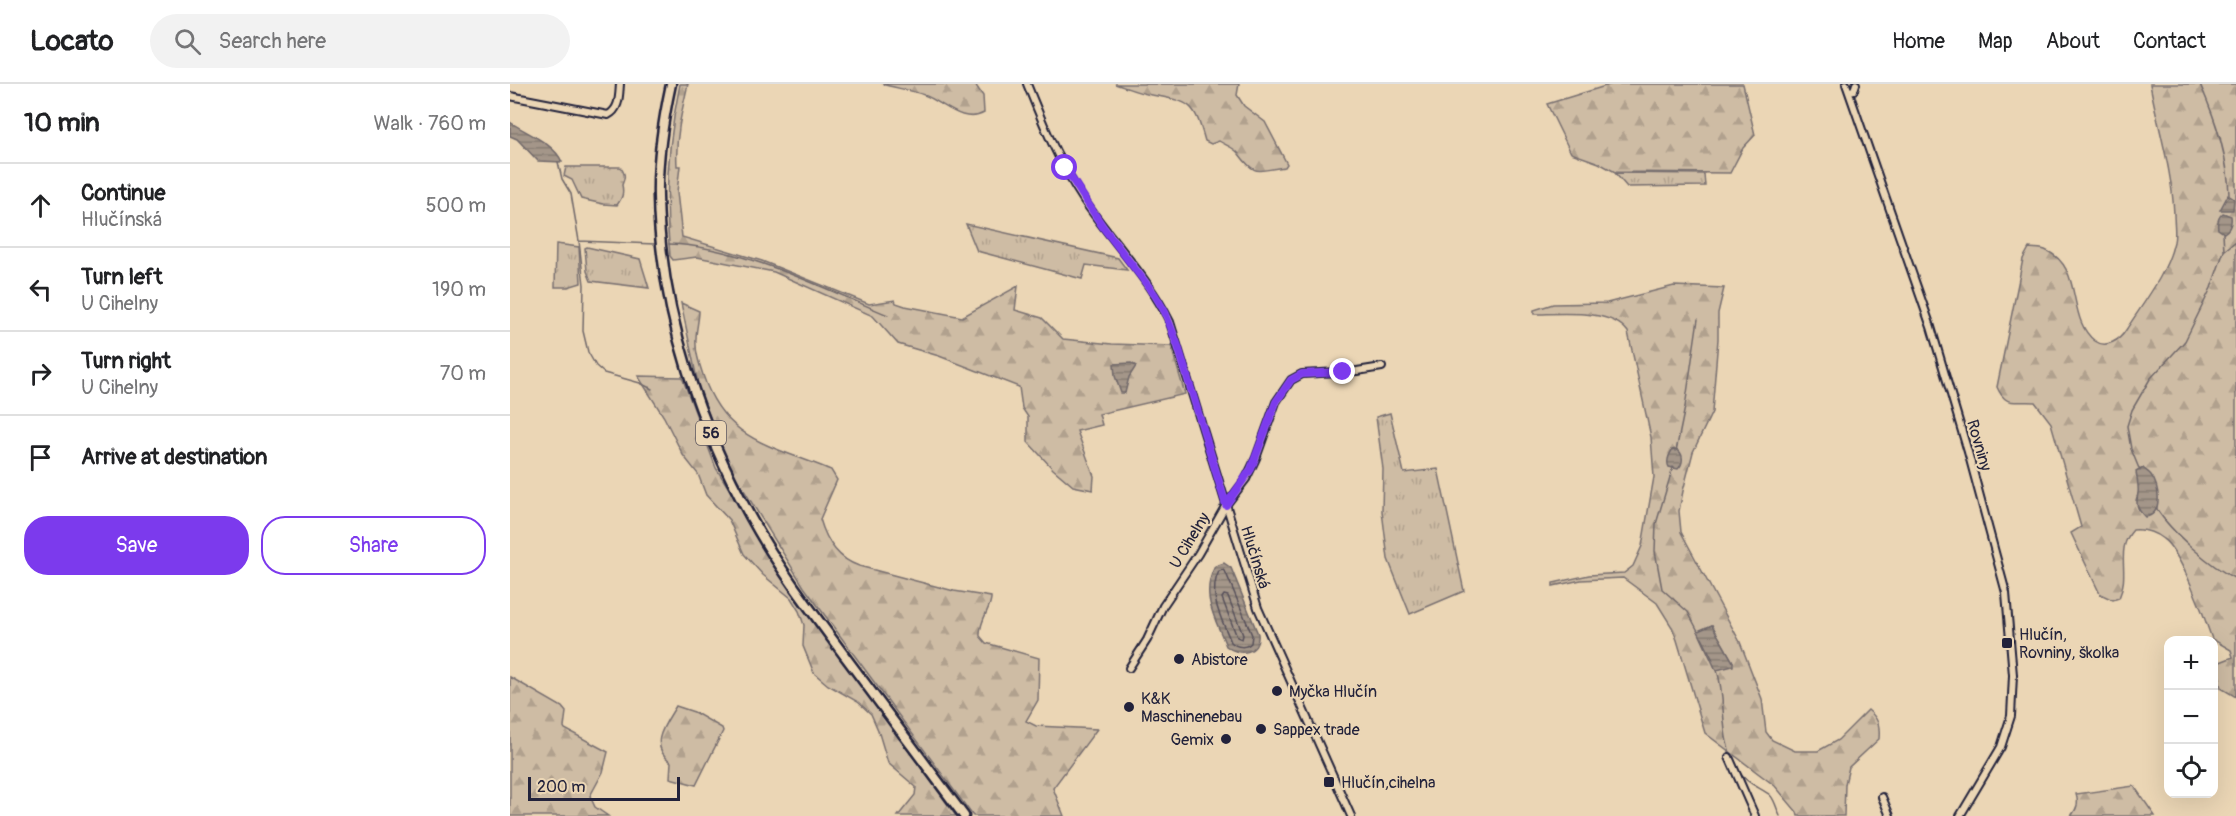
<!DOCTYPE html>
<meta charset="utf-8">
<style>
body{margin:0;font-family:Pangolin,sans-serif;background:#f2f2f2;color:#202124}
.controls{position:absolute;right:18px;bottom:18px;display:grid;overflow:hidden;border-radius:12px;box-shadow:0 6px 24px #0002}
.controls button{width:54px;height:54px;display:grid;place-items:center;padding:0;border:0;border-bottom:2px solid #e0e0e0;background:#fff;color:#202124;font:30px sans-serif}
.scale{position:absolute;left:18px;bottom:15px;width:152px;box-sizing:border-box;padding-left:6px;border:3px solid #22223b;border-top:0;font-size:16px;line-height:21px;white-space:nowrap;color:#22223b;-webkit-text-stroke:4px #ebd6b5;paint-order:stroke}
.stop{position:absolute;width:18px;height:18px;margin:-14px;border:4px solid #7c3aed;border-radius:50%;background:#fff}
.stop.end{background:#7c3aed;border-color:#fff;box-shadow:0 2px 6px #0008}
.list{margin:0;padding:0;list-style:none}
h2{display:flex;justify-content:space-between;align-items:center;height:78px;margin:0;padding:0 24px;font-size:26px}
h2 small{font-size:20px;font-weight:400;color:#757577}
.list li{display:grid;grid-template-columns:39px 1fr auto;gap:18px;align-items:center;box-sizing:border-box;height:84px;padding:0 24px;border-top:2px solid #e0e0e0}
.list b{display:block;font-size:22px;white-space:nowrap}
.list p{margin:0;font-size:20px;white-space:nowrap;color:#757577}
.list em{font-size:20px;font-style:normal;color:#757577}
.actions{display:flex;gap:12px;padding:18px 24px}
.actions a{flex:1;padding:14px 0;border:2px solid #7c3aed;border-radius:24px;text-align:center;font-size:21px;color:#7c3aed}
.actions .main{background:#7c3aed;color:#fff}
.icon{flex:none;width:33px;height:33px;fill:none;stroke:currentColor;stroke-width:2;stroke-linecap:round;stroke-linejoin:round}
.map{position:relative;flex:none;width:1726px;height:732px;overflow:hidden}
header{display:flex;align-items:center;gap:36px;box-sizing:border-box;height:84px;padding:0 30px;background:#fff;border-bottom:2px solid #e0e0e0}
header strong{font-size:28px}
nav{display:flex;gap:33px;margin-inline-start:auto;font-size:21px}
.search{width:420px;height:54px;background:#f2f2f2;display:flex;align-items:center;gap:15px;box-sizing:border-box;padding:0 21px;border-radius:33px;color:#757577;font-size:22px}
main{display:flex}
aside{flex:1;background:#fff}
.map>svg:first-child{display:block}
</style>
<header>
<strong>Locato</strong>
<div class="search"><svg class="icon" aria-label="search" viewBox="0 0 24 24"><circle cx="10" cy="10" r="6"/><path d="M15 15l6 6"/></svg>Search here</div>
<nav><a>Home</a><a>Map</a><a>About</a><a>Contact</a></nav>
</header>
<main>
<aside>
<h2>10 min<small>Walk · 760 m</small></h2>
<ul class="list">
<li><svg class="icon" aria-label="ahead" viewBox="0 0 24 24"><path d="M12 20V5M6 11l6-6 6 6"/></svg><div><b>Continue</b><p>Hlučínská</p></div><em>500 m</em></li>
<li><svg class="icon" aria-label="left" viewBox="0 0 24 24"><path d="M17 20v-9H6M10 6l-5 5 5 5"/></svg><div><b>Turn left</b><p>U Cihelny</p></div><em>190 m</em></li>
<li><svg class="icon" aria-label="right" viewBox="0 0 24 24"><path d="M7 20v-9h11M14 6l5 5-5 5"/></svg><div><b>Turn right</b><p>U Cihelny</p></div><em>70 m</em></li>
<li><svg class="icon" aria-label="arrive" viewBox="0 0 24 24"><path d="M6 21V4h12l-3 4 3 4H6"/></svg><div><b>Arrive at destination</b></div></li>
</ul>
<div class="actions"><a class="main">Save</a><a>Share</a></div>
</aside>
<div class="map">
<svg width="1726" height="732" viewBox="0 0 1726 732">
<defs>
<pattern id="grass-tufts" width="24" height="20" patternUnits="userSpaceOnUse" patternTransform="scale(1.5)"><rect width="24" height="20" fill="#cebca4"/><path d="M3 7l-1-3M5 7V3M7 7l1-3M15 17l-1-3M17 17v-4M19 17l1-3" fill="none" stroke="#b1a18e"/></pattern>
<pattern id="forest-firs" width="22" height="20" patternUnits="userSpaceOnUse" patternTransform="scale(1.5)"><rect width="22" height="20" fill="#cebca4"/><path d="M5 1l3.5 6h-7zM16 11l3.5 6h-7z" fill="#b1a18e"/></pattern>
<pattern id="water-rules" width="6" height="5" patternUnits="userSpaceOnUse" patternTransform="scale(1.5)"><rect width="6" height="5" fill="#a49689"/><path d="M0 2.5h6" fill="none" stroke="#857a71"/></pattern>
</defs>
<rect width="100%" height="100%" fill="#ebd6b5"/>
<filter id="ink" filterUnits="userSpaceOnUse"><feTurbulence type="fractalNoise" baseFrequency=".0167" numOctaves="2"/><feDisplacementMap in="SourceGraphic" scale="12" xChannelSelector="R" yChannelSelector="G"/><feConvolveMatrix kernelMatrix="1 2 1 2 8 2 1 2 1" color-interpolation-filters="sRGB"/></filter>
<g filter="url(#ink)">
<path fill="url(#grass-tufts)" stroke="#786f70" stroke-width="1.5" d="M 56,83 L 110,83 C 116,90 115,94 112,101 C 114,110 112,114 107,121 L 93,120 L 71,115 L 62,96 L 54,92 Z
M 1105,89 L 1194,90 L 1195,102 L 1117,103 Z
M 456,140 L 608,174 L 617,186 L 576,181 L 572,195 L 467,167 Z
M 46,160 L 69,163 L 71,199 L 58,203 L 45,203 Z
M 77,163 L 130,175 L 139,204 L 81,197 L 77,187 L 75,164 Z
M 880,329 L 894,389 L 928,385 L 954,507 L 900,530 L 878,475 L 872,427 L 873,385 L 866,333 Z"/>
<path fill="url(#forest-firs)" stroke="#786f70" stroke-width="1.5" fill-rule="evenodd" d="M 170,0 L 178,0 C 172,26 165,54 167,82 L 170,82 L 167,108 L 172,153 L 252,177 L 359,220 L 385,216 L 386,219 L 395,222 L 452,233 L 508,202 L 505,226 L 532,234 L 553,255 L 602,260 L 661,262 L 675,310 L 589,330 L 592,341 L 567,347 L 584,392 L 583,406 L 563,402 L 543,385 L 518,358 L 518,333 L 512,324 L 509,303 L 429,272 L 388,260 L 363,232 L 264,188 L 187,173 L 163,176 L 160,172 C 154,115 158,57 170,0 Z
M 372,0 L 465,0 L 473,12 L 474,29 C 453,41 433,18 414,11 C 401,6 385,4 372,0 Z
M 605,0 L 729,0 L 727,11 L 734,22 L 755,38 L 777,80 L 775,83 C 747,86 747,94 729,70 C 724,63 715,61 709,57 L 701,60 L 695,57 C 684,17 680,18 641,11 C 629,9 617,4 605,0 Z
M 1102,0 L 1233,0 L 1245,51 L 1233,64 L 1220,89 L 1105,88 L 1089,79 L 1061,69 L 1037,20 Z
M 1640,0 L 1726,0 L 1726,613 L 1711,604 L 1705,580 L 1723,573 L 1721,566 L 1702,555 C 1695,534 1670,466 1653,455 C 1644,448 1634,445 1623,446 C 1604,467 1621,487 1609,514 L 1603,516 L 1590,510 L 1561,449 L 1571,443 L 1541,339 L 1525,318 C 1505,316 1496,324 1487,303 L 1513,175 L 1519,164 C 1525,165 1532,164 1537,167 C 1574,184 1556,235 1585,257 C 1596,265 1610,256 1616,246 C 1633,219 1657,190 1664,158 C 1666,150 1664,139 1664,130 C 1662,85 1648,44 1640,0 ZM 1646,404 L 1647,426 L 1626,416 L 1629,408 Z
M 1164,202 L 1214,204 L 1208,229 L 1208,255 L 1202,328 L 1183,368 L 1173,407 L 1169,427 L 1171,448 L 1230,558 L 1252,615 L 1256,648 L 1262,656 L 1285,667 L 1308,667 L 1328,656 L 1358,626 C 1369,635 1370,642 1369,655 L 1339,683 L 1335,700 L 1334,732 L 1288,732 L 1287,728 L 1265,702 L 1195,649 L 1167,556 L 1162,543 L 1147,519 L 1113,494 L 1071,496 L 1043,502 L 1043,499 L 1079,491 L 1114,489 L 1123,482 L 1132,462 L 1144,393 L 1141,353 L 1118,248 C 1101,224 1050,230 1024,230 L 1024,226 L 1043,220 L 1097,219 ZM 1202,541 L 1223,578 L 1207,586 L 1189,548 Z
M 171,219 L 189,227 C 189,236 186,245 186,255 C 185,267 189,279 193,291 C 214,355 259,361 316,384 L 321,386 L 327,396 L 310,435 C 316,456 328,475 349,482 L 444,507 L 481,513 C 482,523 469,536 470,552 L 476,559 L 529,574 L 528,616 L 516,637 L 526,642 L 587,645 L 543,704 L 554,732 L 463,732 L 294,503 L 219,382 L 189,305 Z
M 128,292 L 172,293 L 206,384 L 278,500 L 446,732 L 388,732 L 405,711 L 406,703 L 378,679 L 368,646 L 361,630 L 348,618 L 318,601 L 304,589 L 293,562 L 294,541 L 289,527 L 281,514 L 253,491 L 234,470 L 219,436 L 196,411 L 188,390 L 173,371 L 154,333 Z
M 0,593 L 52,623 L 56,628 L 54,643 L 55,645 L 98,668 L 93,688 L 80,712 L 85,723 L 98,732 L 0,732 Z
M 166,622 L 184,628 L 212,644 L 213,647 L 186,701 L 160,694 L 161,678 C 138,661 154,642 166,622 Z
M 1624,702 L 1645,732 L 1561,732 C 1567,725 1569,719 1566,710 Z"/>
<path fill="url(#water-rules)" stroke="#70686a" stroke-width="1.5" d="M 0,38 C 16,49 44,59 52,78 L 28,77 L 7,55 L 0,52 Z
M 1718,111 L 1724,115 L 1723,126 L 1710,126 Z
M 1713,129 L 1721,132 C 1722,139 1720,145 1714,149 L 1708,145 C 1707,139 1708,133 1713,129 Z
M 621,279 L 626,282 L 619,293 L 615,309 L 611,309 L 605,292 L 604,280 Z
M 1166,365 C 1174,369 1174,379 1168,385 L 1159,383 C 1156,378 1159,371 1162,366 Z
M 1633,384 C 1635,386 1639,388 1641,391 C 1650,402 1653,431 1635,433 C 1626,424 1626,420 1628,409 C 1629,403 1627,395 1626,388 Z
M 714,479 L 721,484 L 748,550 C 750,570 729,573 716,562 C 705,533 690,512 705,482 Z
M 1202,541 L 1223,578 L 1223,582 L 1207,586 L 1205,584 L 1188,547 Z"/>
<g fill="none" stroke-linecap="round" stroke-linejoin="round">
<path stroke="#56505a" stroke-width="1.5" d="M 713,486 L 716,489 L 742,551 L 741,559 C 736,564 727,564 721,558 C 712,535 697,511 709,487 Z
M 714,511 L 718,512 L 733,551 L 732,555 L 727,553 L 712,514 Z"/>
<path stroke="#70686a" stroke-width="1.5" d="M 1690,0 C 1706,36 1718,72 1719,111
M 48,78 L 52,95 L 61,110 L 69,157 L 74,201 L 73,247 L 78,268 L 86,282 L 94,289 L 130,299 L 142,305
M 69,157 L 145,160
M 159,160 C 230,162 313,204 378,231
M 1715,166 L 1726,157
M 1166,367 L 1175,323 L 1188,235
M 1163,383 L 1146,440 L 1145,467 L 1152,505 L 1178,528 L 1188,547
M 1630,387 L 1621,365 L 1617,342 L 1622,326 L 1640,295 L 1675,257 L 1701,204 L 1714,167 L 1713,149
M 1646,424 C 1661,448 1701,483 1726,495
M 1192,554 L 1203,576
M 1207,586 C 1218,622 1207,654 1230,689 C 1236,699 1251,704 1260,711 C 1265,716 1267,726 1270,732"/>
<g stroke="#22223b" stroke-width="10">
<path id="minor" d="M 517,0 C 533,40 549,79 573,115 C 601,156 638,193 660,238 L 748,524 L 841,732
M 1336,0 L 1421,243 L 1458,368 L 1496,509 L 1503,591 L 1501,632 L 1491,663 L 1450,732
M 1340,7 L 1344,6 L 1346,0
M 0,12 L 98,31 C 110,25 109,11 110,0
M 619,584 L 637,556 L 653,522 L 688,470 L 716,421 L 736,395 L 746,374 L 766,318 L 781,296 L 792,290 L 847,287 L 872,283
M 1219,673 L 1245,732
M 1372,713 L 1380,732"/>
</g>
<g stroke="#22223b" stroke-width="13">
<path id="major" d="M 161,0 C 153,37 147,74 148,113 C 150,229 191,348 249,448 C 275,493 307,534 337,575 C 376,627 415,680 454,732"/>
</g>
<use href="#minor" stroke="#ebd6b5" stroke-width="6"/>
<use href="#major" stroke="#ebd6b5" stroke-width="8"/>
</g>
</g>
<g fill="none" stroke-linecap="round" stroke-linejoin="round" filter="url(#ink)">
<path stroke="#7c3aed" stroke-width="8" d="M 555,84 L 593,143 L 645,211 L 655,228 L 668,262 L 716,421 L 741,385 L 766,318 L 781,296 L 792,290 L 833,288"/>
</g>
<g fill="#22223b" stroke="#ebd6b5" stroke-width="2">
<rect x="1491" y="553" width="12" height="12" rx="3"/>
<circle cx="669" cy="575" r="6"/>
<circle cx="767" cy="607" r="6"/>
<circle cx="619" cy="623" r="6"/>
<circle cx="751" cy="645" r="6"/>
<circle cx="716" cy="655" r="6"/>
<rect x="813" y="692" width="12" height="12" rx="3"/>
</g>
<g text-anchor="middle" stroke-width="4.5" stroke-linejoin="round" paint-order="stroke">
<rect fill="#ebd6b5" stroke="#5e5860" stroke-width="1.5" x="186" y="337" width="30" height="24" rx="4.5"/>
<g font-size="15" font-weight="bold" fill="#22223b">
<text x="201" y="354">56</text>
</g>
<g font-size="16" fill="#22223b" stroke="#ebd6b5">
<text transform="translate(1470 361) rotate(74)" y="6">Rovniny</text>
<text transform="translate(679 456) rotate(-59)" y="6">U Cihelny</text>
<text transform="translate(746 473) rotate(73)" y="6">Hlučínská</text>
</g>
<g font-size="16" fill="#22223b" stroke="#ebd6b5" text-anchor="start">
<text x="1509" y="556">Hlučín,<tspan x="1509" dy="18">Rovniny, školka</tspan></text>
<text x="681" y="581">Abistore</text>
<text x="779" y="613">Myčka Hlučín</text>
<text x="631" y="620">K&amp;K<tspan x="631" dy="18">Maschinenebau</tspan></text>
<text x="763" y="651">Sappex trade</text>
<text x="704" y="661" text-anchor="end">Gemix</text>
<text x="831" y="704">Hlučín,cihelna</text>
</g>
</g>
</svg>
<div class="controls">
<button>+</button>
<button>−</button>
<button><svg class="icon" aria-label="locate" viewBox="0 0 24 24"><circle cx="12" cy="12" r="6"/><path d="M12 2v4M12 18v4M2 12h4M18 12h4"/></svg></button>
</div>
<div class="scale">200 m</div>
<div class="stop" style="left:555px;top:84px"></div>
<div class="stop end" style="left:833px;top:288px"></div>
</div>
</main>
